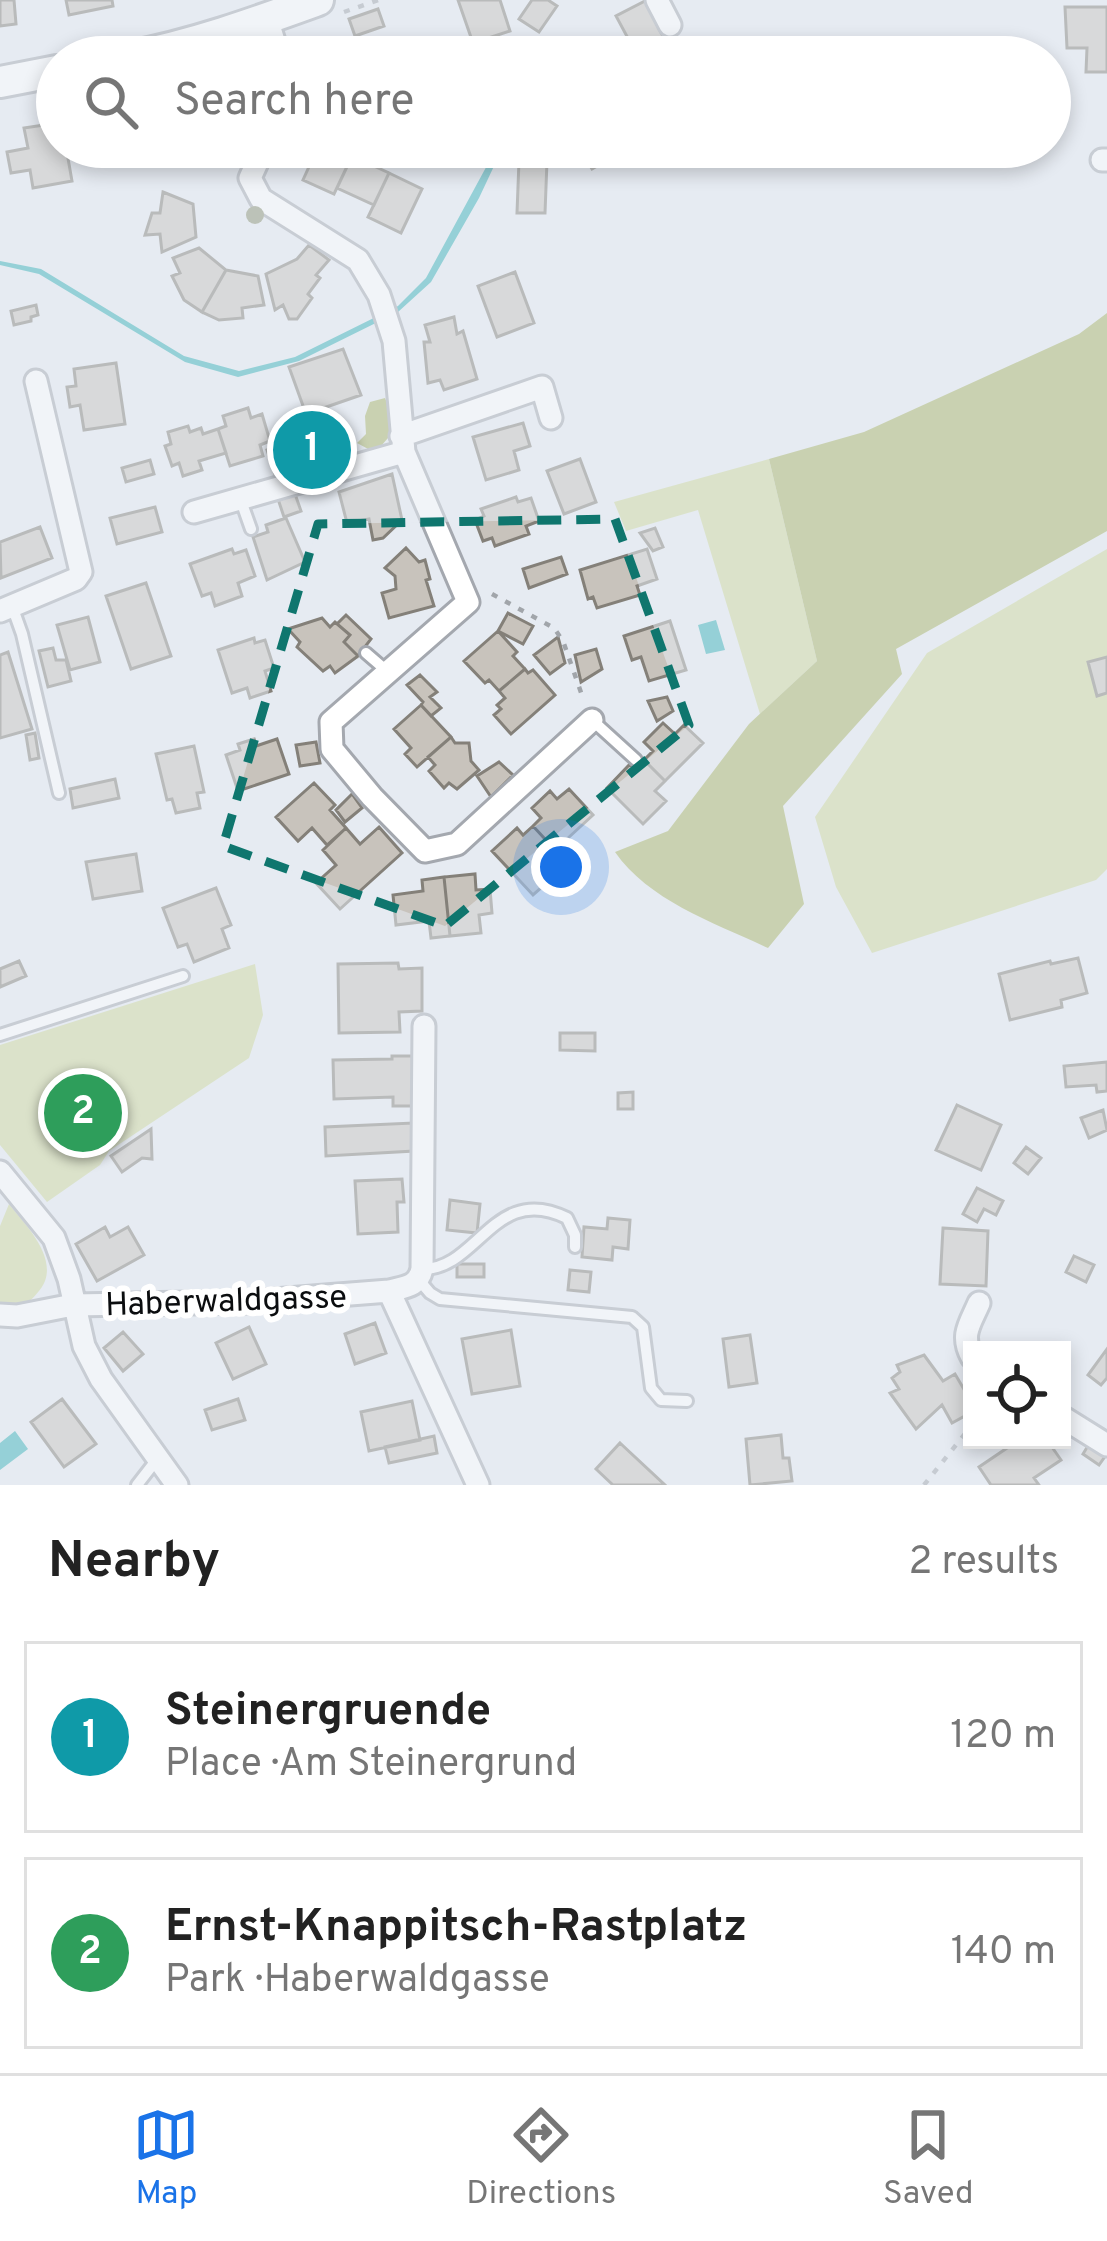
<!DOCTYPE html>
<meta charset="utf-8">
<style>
body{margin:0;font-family:Overpass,sans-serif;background:#f2f2f2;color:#222}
.controls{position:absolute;right:36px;bottom:36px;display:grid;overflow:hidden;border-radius:0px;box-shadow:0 6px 18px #0003}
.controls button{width:108px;height:108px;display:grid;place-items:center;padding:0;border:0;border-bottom:3px solid #e0e0e0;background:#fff;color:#222;font:60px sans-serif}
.you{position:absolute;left:561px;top:867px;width:42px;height:42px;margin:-30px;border:9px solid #fff;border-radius:50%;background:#1a73e8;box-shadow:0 0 0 18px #1a73e833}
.badge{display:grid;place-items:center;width:78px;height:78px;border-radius:50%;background:#1a73e8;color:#fff;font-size:39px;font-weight:700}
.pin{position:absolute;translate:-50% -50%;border:6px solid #fff;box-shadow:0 3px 12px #0006}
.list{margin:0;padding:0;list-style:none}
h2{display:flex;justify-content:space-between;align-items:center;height:156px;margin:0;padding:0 48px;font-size:51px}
h2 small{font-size:39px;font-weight:400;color:#767676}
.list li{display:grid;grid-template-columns:78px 1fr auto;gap:36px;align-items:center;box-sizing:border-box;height:192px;margin:0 24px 24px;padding:0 24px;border:3px solid #e0e0e0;border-radius:0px}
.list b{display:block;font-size:45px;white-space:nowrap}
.list p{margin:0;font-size:39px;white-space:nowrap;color:#767676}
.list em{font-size:39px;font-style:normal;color:#767676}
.icon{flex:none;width:66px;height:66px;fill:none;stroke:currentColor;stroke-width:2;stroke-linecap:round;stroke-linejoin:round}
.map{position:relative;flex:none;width:1107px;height:1485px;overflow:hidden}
.search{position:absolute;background:#fff;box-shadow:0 6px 18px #0003;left:36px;right:36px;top:36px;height:132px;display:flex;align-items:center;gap:30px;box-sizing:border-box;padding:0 42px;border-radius:66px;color:#767676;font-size:45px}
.sheet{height:588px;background:#fff}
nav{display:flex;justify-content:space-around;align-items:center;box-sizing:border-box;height:168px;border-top:3px solid #e0e0e0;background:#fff;font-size:33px;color:#767676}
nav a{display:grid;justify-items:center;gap:6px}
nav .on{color:#1a73e8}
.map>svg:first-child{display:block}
</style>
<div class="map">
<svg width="1107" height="1485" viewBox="0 0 1107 1485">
<rect width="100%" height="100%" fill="#e6ebf2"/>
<path fill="#ced89a" d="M 769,459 L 817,661 L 760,714 L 698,510 L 626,531 L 614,502 Z
M 1107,549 L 1107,869 L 1096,880 L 872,953 L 836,887 L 815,817 L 927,653 Z
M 255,964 L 263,1015 L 249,1058 L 109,1151 L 100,1165 L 47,1202 L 0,1145 L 0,1045 Z
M 9,1204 C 24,1223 55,1254 45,1281 C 42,1289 33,1298 27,1304 L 0,1306 L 0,1226 Z"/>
<path fill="#a7b262" d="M 1107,313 L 1107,531 L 896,649 L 902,674 L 783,806 L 804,904 L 768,948 C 715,923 649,901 615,852 L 668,831 L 749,724 L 817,661 L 769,459 L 864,432 L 1079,334 Z
M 385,398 L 394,420 L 395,430 L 381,446 L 370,450 L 357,443 L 366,434 L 365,416 L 370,402 Z"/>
<path fill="#33b0b5" d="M 497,147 L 503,147 L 479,198 L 431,282 L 398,312 L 299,361 L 238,377 L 185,362 L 39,274 L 0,265 L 0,261 L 41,269 L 184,356 L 239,371 L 295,357 L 398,306 L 426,278 Z
M 716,620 L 725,650 L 706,654 L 698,625 Z
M 15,1431 L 28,1449 L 0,1470 L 0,1443 Z"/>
<path fill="#c8c3bc" stroke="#848079" stroke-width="3" d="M 0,0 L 14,0 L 16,24 L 0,26 Z
M 66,0 L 112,0 L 113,6 L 69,15 Z
M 458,0 L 500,0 L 510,31 L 473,43 Z
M 532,0 L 548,0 L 557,6 L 539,32 L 519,19 Z
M 645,1 L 673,56 L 672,57 L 638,57 L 616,16 Z
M 1065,7 L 1107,7 L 1107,72 L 1086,72 L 1087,48 L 1067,48 Z
M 378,9 L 384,26 L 355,36 L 349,19 Z
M 371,39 L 399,52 L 397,57 L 339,57 L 337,50 Z
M 465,40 L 473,57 L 440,57 L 447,43 L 452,46 Z
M 57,123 L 57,147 L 66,147 L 72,181 L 33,188 L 30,170 L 11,173 L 7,152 L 28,148 L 24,128 Z
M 151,147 L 185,147 L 154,156 Z
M 292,147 L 318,147 L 310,164 L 289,154 Z
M 318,147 L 334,147 L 352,156 L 334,194 L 303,180 Z
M 579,147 L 630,147 L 592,169 Z
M 352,156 L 389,173 L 374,205 L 337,188 Z
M 519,161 L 547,161 L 545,213 L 517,213 Z
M 389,173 L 422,189 L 401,233 L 368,217 Z
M 163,192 L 193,204 L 196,237 L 162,252 L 160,234 L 145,235 L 152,213 L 160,213 Z
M 309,245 L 329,260 L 316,275 L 320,278 L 308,294 L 312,298 L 297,319 L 289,319 L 283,305 L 275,310 L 266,274 L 297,259 Z
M 199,248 L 226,270 L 202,312 L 184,300 L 172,276 L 180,273 L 173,258 Z
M 226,270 L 258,276 L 264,305 L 242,308 L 243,318 L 219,320 L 202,312 Z
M 515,272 L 534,323 L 497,337 L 478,286 Z
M 36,305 L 38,315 L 31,317 L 31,321 L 14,325 L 11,311 Z
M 454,317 L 457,334 L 463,331 L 477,379 L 444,390 L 440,380 L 428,383 L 424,342 L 430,342 L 425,325 Z
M 343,349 L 361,395 L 306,414 L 289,367 Z
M 116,363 L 125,424 L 84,430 L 80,405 L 70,407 L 67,387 L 76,386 L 74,369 Z
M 248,408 L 251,418 L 262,414 L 270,441 L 260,445 L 263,456 L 230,466 L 218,429 L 226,426 L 223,416 Z
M 523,423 L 530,446 L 514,451 L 519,470 L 486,480 L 473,437 Z
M 188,426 L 190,432 L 201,428 L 203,434 L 218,429 L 226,453 L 199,461 L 202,470 L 183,476 L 179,463 L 172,466 L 165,446 L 171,444 L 168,432 Z
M 317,437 L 322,461 L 306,464 L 301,439 Z
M 292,441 L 302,471 L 277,480 L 267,450 Z
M 580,459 L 596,502 L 564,514 L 547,471 Z
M 150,460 L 154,474 L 126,482 L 122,468 Z
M 392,474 L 402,520 L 383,538 L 373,540 L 369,519 L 347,523 L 339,492 Z
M 295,494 L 301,511 L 284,517 L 278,499 Z
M 516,497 L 518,502 L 531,498 L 539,521 L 526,526 L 529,534 L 495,546 L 492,538 L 483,541 L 475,520 L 484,516 L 481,509 Z
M 155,507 L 162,532 L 117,544 L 110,518 Z
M 286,518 L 305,562 L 267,580 L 253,537 L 268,532 L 266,525 Z
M 40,527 L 52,558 L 1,578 L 0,542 Z
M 655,528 L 663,547 L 653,551 L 640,533 Z
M 406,548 L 419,562 L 425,560 L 430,579 L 426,580 L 434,606 L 389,618 L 382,593 L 396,589 L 395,576 L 385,568 Z
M 232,549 L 234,554 L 246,550 L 255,576 L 238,583 L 242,596 L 215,606 L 211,593 L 202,596 L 190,564 Z
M 647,549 L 657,579 L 637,586 L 640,595 L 597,608 L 593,597 L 588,599 L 580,570 Z
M 561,557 L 567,574 L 529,588 L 523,569 Z
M 146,583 L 171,656 L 131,669 L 106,596 Z
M 508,613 L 533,626 L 523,644 L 498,631 Z
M 346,615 L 371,639 L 358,656 L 344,642 L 350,635 L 337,624 Z
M 88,617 L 100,662 L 70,670 L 57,625 Z
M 322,618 L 330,627 L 335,622 L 350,635 L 344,642 L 358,656 L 335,673 L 330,666 L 323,671 L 297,647 L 300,642 L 288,629 Z
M 670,621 L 686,670 L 649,681 L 641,657 L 632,660 L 624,636 Z
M 498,631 L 517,652 L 513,656 L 525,669 L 499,691 L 489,680 L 485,683 L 464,661 Z
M 558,637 L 565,663 L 550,674 L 534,655 Z
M 254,638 L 255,643 L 265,640 L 274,668 L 265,671 L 271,691 L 250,698 L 247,688 L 232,693 L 218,650 Z
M 53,648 L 56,660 L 66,660 L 71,681 L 48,687 L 39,651 Z
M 596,649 L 602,669 L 581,682 L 575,655 Z
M 8,652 L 32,729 L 0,738 L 0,655 Z
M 1107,657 L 1107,693 L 1097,696 L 1088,662 Z
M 525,669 L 528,673 L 533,670 L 555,695 L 511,734 L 494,715 L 501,709 L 497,705 L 505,698 L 499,691 Z
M 420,675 L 437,692 L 430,697 L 441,708 L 431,716 L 421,705 L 423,702 L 407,685 Z
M 667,697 L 673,711 L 657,721 L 648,701 Z
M 421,705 L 451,737 L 417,767 L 405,754 L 411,748 L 394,729 Z
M 663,723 L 675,734 L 684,725 L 703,743 L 665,781 L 644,760 L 653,751 L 644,742 Z
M 35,733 L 39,758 L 30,760 L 26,735 Z
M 451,737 L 455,743 L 469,743 L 471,761 L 479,770 L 457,789 L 449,783 L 444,788 L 429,771 L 435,765 L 428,757 Z
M 254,739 L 256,746 L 277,739 L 289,774 L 238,791 L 226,755 L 240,750 L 238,744 Z
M 316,742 L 320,763 L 300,766 L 296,745 Z
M 194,746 L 204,792 L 197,793 L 200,808 L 176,813 L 172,799 L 167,800 L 156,754 Z
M 644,760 L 665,781 L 655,791 L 666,801 L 643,824 L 607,788 L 630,764 L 635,769 Z
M 499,762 L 513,775 L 491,797 L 477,776 Z
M 115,779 L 119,798 L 73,808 L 70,789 Z
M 314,783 L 335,805 L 330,810 L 346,828 L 327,845 L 312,828 L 298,841 L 276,817 Z
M 569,789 L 593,815 L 555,850 L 533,826 L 541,818 L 532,808 L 550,791 L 557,799 Z
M 352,794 L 362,808 L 345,822 L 336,810 Z
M 533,826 L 555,850 L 546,859 L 558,873 L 533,895 L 492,851 L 517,828 L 523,835 Z
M 379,827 L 402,853 L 340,909 L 316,883 L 336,865 L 323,850 L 346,828 L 360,844 Z
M 136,854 L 142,891 L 93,899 L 86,862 Z
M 475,874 L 476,890 L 490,889 L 492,913 L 479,915 L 481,933 L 450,936 L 444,877 Z
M 444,877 L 450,936 L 431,938 L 429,921 L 396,925 L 393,895 L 423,891 L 422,880 Z
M 216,888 L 231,925 L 222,929 L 229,948 L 194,962 L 187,944 L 178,947 L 163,908 Z
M 1078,958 L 1087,993 L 1061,1000 L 1062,1007 L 1010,1020 L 999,974 L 1050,961 L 1051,964 Z
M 19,961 L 26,976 L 0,987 L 0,969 Z
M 398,963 L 399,969 L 422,968 L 422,1011 L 399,1012 L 400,1032 L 339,1033 L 338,964 Z
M 560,1033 L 595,1033 L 595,1051 L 560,1050 Z
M 392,1056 L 416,1056 L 417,1106 L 393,1106 L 393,1097 L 334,1099 L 333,1060 L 392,1059 Z
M 1107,1062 L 1107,1091 L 1097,1092 L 1096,1085 L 1066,1087 L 1064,1066 Z
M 633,1092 L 633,1109 L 618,1109 L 618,1093 Z
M 957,1105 L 1001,1125 L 981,1170 L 936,1150 Z
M 1103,1110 L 1107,1130 L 1089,1138 L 1081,1118 Z
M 413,1123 L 414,1151 L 326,1156 L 325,1127 Z
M 151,1129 L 152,1159 L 142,1158 L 122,1172 L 111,1156 Z
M 1026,1147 L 1041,1158 L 1028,1174 L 1014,1163 Z
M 402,1179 L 404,1202 L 397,1202 L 398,1232 L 358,1234 L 355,1181 Z
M 977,1188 L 1003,1201 L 996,1215 L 984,1209 L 977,1222 L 963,1214 Z
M 450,1200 L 480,1204 L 477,1233 L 447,1230 Z
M 608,1218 L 630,1220 L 628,1249 L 613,1247 L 612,1260 L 582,1257 L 584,1227 L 607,1229 Z
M 105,1227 L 110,1237 L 128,1227 L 144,1255 L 97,1281 L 76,1244 Z
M 943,1228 L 988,1231 L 986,1286 L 940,1284 Z
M 1074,1256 L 1094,1265 L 1086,1282 L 1066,1272 Z
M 457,1264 L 484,1264 L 484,1277 L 457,1277 Z
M 570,1270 L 591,1272 L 589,1292 L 568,1290 Z
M 375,1323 L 386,1353 L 355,1364 L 345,1334 Z
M 249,1327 L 266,1364 L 233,1379 L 216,1343 Z
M 511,1330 L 520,1386 L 472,1394 L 462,1339 Z
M 123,1332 L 143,1354 L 123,1371 L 104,1348 Z
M 750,1335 L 757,1383 L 729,1387 L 723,1339 Z
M 1107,1349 L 1107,1378 L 1101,1385 L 1088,1375 Z
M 924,1355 L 943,1381 L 955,1374 L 972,1403 L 972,1412 L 952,1423 L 942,1405 L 916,1429 L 890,1393 L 899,1389 L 892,1378 L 900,1372 L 897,1365 Z
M 62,1399 L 96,1444 L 64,1467 L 31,1422 Z
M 238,1399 L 245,1420 L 212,1430 L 205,1410 Z
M 412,1401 L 420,1440 L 369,1451 L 361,1412 Z
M 781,1435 L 783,1458 L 789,1458 L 792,1481 L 750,1485 L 746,1439 Z
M 434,1436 L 437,1453 L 389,1463 L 385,1447 Z
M 1019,1440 L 1047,1440 L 1061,1460 L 1034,1478 L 1039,1485 L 991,1485 L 979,1467 Z
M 620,1443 L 665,1485 L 613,1485 L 596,1469 Z
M 1089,1444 L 1106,1455 L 1099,1465 L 1083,1454 Z"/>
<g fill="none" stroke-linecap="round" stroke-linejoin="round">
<g stroke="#a4a8af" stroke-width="16">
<path id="service" d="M 240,498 L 251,529
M 12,606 L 22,634 L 59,793
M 366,653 L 388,672
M 592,720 L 636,760
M 0,1035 L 183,976
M 422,1269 C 478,1270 494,1182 567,1218 L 575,1235 L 575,1247
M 419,1280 L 430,1293 L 440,1299 L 632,1317 L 643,1327 L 651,1388 L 661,1400 L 687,1401
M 137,1485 L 158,1458"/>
</g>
<g stroke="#a4a8af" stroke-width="27">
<path id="minor" d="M 657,0 L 670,25
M 267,19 L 279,57
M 264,147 L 250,178 L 261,199 L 358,260 L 379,295 L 394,341 L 404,452 L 468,602 L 331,722 L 332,749 L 372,797 L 425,851 L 457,844 L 592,720
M 1102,160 L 1107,160
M 401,436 L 542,387 L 551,418
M 194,512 L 404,452
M 0,611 L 76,579 L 81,572 L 36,381
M 0,1172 L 54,1238 L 69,1279 L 84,1346 L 101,1379 L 177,1485
M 389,1291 C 405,1287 418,1287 422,1269 L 424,1026
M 0,1315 L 17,1316 L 73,1305 L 247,1302 L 389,1291 L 478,1485
M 972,1357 C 960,1335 970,1324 979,1303
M 1062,1417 L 1107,1445"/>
</g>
<g stroke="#a4a8af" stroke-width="36">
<path id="secondary" d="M 129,57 C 194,45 257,22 318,0
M 0,82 L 57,71"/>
</g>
<path stroke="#a1a5aa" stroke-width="4.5" stroke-dasharray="6 9" stroke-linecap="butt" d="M 344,12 L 378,0
M 492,594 L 554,628 L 563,641 L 584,701
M 924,1485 L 972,1425"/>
<use href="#service" stroke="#fff" stroke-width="10"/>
<use href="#minor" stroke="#fff" stroke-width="21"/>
<use href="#secondary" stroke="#fff" stroke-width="30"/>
</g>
<circle fill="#8b9171" cx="255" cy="215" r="9"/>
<path d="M0 0H1107V1485H0ZM 615,519 L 689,725 L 445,926 L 223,846 L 318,524 Z" fill="#e6ebf2" fill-opacity=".55" fill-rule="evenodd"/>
<path fill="none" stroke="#0f766e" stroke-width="9" stroke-dasharray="24 15" stroke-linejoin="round" d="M 615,519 L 689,725 L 445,926 L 223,846 L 318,524 Z"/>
<g text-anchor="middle" stroke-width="12" stroke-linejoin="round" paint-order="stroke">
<g font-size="33" fill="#0b0d0f" stroke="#fff">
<text transform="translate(226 1299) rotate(-2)" y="12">Haberwaldgasse</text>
</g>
</g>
</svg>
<div class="controls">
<button><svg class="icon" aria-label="locate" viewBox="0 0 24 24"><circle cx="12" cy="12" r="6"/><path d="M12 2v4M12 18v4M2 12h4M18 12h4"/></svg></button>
</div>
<div class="you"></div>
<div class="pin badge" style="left:312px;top:450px;background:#0f9aa8">1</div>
<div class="pin badge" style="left:83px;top:1113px;background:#2e9e5b">2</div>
<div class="search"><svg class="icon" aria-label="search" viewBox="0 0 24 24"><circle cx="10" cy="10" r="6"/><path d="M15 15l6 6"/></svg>Search here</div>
</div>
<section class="sheet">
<h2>Nearby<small>2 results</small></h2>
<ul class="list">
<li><span class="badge" style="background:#0f9aa8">1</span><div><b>Steinergruende</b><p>Place · Am Steinergrund</p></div><em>120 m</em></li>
<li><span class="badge" style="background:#2e9e5b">2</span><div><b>Ernst-Knappitsch-Rastplatz</b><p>Park · Haberwaldgasse</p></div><em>140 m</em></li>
</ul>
</section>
<nav>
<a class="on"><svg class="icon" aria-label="map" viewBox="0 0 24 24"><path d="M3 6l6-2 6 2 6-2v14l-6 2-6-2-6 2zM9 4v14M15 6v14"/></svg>Map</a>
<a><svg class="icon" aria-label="directions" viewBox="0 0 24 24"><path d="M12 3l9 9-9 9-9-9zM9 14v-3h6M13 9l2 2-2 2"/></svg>Directions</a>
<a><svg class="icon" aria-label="saved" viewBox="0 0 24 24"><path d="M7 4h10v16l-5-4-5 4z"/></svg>Saved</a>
</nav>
